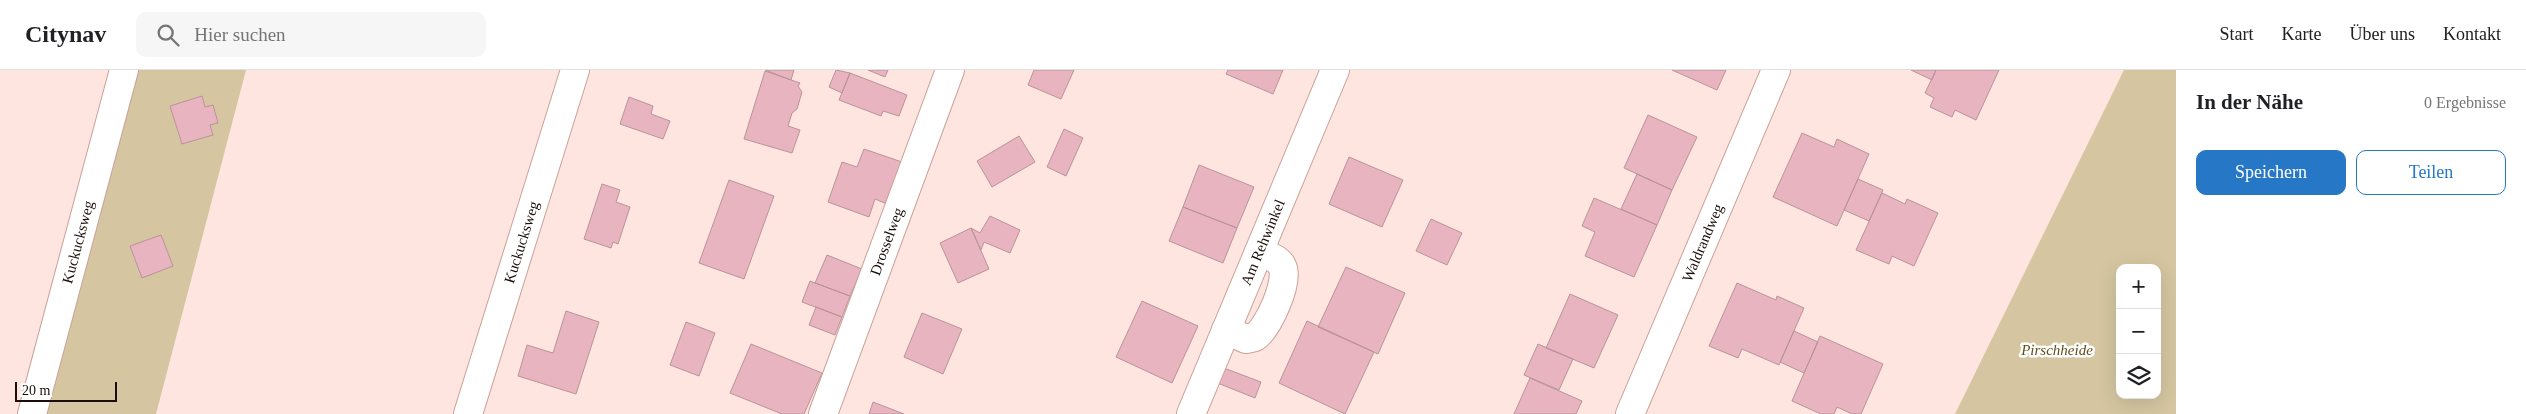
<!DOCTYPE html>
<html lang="de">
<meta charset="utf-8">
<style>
body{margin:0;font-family:Georgia,serif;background:#f6f6f6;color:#202124}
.controls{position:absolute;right:15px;bottom:15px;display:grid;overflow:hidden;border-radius:10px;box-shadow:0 5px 20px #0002}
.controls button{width:45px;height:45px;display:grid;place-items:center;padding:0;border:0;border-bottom:1px solid #e0e0e0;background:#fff;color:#202124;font:25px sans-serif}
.scale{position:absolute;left:15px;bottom:12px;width:102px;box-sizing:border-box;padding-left:5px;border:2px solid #1a0d0a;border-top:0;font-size:14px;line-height:18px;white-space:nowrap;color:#1a0d0a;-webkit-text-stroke:4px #fff;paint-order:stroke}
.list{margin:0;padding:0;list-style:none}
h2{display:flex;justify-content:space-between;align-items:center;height:65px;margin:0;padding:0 20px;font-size:21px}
h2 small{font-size:16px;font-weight:400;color:#757577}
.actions{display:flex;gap:10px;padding:15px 20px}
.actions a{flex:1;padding:11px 0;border:1px solid #2677c6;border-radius:10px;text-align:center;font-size:18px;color:#2677c6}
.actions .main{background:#2677c6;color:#fff}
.icon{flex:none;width:28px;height:28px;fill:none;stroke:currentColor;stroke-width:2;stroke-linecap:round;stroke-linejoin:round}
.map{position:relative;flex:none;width:2176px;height:344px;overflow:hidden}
header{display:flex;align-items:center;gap:30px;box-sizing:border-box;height:70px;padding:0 25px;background:#fff;border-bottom:1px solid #e0e0e0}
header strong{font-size:24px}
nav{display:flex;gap:28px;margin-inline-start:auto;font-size:18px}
.search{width:350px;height:45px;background:#f6f6f6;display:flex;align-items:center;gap:12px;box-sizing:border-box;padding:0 18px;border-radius:10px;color:#757577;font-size:19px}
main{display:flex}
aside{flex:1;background:#fff}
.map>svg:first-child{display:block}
</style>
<header>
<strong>Citynav</strong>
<div class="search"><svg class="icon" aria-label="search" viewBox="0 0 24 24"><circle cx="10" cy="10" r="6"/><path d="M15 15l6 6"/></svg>Hier suchen</div>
<nav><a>Start</a><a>Karte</a><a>Über uns</a><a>Kontakt</a></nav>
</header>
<main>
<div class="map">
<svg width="2176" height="344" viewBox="0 0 2176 344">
<rect width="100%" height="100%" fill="#ffe5df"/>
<path fill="#d5c6a1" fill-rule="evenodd" d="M 137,0 L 246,0 L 156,344 L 43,344 Z
M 2124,0 L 2176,0 L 2176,344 L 1955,344 ZM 2120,198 L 2157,198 L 2157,325 L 2120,325 Z"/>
<path fill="#e7b4bf" stroke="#ba939b" d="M 765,0 L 794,0 L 791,10 Z
M 836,0 L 850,3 L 842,23 L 829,17 Z
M 868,0 L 888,0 L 885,7 Z
M 1034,0 L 1074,0 L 1061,29 L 1028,15 Z
M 1228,0 L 1283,0 L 1273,24 L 1226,4 Z
M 1672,0 L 1726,0 L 1717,20 Z
M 1911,0 L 1936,0 L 1932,10 Z
M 1936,0 L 1999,0 L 1976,50 L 1955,40 L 1952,47 L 1930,37 L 1934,28 L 1925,23 Z
M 765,1 L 800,13 L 798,16 L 802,22 L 797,39 L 792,43 L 788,56 L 800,60 L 792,83 L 744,69 Z
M 850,3 L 907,25 L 899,46 L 883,41 L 881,46 L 839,30 Z
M 202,26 L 205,37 L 213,35 L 218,53 L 210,55 L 213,65 L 182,74 L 170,36 Z
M 629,27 L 653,36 L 651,44 L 670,51 L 663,69 L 620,54 Z
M 1648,45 L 1697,67 L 1672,120 L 1624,98 Z
M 1064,59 L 1083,68 L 1066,106 L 1047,97 Z
M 1802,63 L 1834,77 L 1837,69 L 1869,84 L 1837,156 L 1773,127 Z
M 1019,66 L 1035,92 L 992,117 L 977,91 Z
M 864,79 L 902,92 L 887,134 L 875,129 L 869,147 L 828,132 L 842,92 L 857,97 Z
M 1349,87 L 1403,110 L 1382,157 L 1329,134 Z
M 1199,95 L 1254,117 L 1237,158 L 1183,137 Z
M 1637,104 L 1672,120 L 1657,155 L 1621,139 Z
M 1858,109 L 1883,120 L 1869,151 L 1844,140 Z
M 729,110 L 774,126 L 744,209 L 699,193 Z
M 602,114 L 620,120 L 616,132 L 630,137 L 618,174 L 613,172 L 611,178 L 584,169 Z
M 1882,123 L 1905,134 L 1907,129 L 1938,143 L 1914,196 L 1892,186 L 1889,194 L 1856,180 Z
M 1594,128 L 1657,155 L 1634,207 L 1585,186 L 1595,162 L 1582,156 Z
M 1183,137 L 1237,158 L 1223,193 L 1169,171 Z
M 990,146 L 1020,160 L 1010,183 L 984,172 L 981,180 L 971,158 L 980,163 Z
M 1431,149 L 1462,163 L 1447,195 L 1416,181 Z
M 971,158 L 989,199 L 958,213 L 940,173 Z
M 161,165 L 173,196 L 142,208 L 130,176 Z
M 827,185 L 862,199 L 850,226 L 815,213 Z
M 1346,197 L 1405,223 L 1378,284 L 1318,257 Z
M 810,211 L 850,226 L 842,247 L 802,232 Z
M 1737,213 L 1776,230 L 1777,226 L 1804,238 L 1779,295 L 1742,279 L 1738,288 L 1709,276 Z
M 1570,224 L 1618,245 L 1594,298 L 1546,278 Z
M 1142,231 L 1198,256 L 1172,313 L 1116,287 Z
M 816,237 L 842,247 L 835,265 L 809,255 Z
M 566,241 L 599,252 L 576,324 L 518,306 L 527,275 L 553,283 Z
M 922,243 L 962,259 L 943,304 L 904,287 Z
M 1307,251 L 1374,282 L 1345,344 L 1279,313 Z
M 686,252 L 715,263 L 699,306 L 670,295 Z
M 1794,261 L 1818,272 L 1804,303 L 1780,292 Z
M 1820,266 L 1883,294 L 1861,344 L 1852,344 L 1837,337 L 1834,344 L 1821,344 L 1792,331 Z
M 751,274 L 822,303 L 804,344 L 782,344 L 730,323 Z
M 1538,274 L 1573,289 L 1559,320 L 1524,305 Z
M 1221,297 L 1261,312 L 1255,328 L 1215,312 Z
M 1530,308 L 1582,331 L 1576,344 L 1514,344 Z
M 873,332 L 904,344 L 869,344 Z"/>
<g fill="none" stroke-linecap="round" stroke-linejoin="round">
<g stroke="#c9a198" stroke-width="30">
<g id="minor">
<path d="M 1226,260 L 1246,269 L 1255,267 C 1268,258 1290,211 1282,196 C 1278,188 1266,185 1259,182"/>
<path id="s1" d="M 32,344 L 124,0"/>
<path id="s2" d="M 468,344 L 575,0"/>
<path id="s3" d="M 823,344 L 950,0"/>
<path id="s4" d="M 1191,344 L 1335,0"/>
<path id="s5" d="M 1630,344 L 1776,0"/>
</g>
</g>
<use href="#minor" stroke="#fff" stroke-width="28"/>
</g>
<g text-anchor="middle" stroke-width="5" stroke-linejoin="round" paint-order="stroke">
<g font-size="15" fill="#1a0d0a" stroke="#fff">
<text dy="5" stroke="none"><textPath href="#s1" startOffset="178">Kuckucksweg</textPath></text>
<text dy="5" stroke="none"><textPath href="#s2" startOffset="180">Kuckucksweg</textPath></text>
<text dy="5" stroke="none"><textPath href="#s3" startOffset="184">Drosselweg</textPath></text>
<text dy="5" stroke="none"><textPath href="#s4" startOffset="186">Am Rehwinkel</textPath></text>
<text dy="5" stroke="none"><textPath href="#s5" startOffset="186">Waldrandweg</textPath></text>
</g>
<g font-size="15" font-style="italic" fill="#604d1a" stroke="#fff">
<text x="2057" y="285">Pirschheide</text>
</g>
</g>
</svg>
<div class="controls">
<button>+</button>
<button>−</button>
<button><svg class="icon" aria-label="layers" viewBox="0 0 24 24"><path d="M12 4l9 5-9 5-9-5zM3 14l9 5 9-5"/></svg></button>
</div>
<div class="scale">20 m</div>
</div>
<aside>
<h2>In der Nähe<small>0 Ergebnisse</small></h2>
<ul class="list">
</ul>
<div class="actions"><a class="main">Speichern</a><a>Teilen</a></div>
</aside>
</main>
